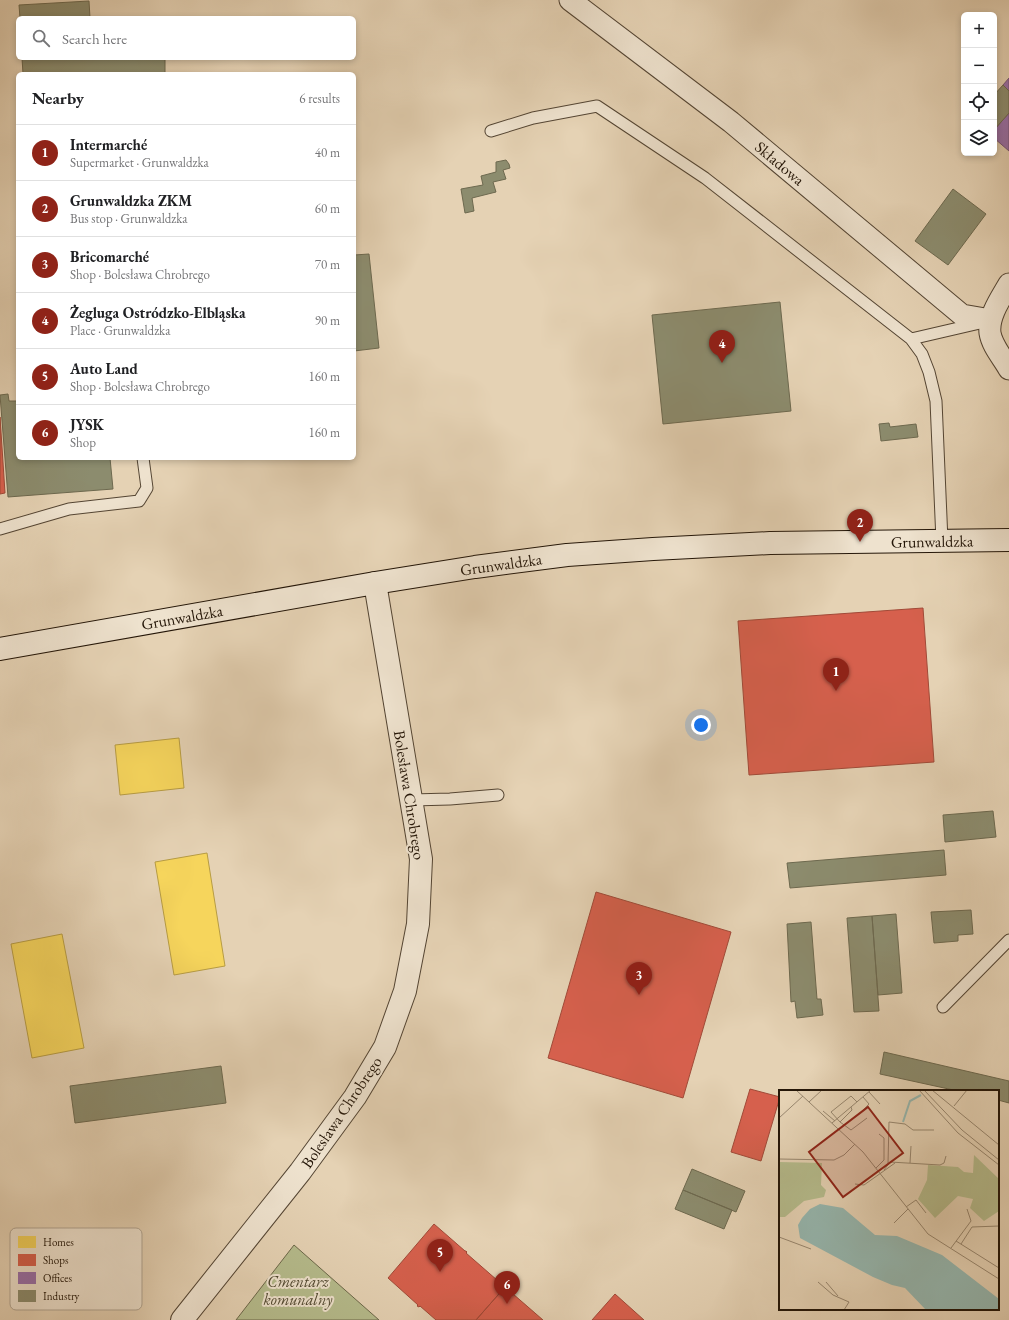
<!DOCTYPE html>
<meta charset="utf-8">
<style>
body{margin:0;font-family:"EB Garamond",serif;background:#f2f2f2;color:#202124}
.controls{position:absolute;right:12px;top:12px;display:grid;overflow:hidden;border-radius:6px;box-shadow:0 2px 6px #0003}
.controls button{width:36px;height:36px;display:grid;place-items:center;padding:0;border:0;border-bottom:1px solid #e0e0e0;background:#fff;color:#202124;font:20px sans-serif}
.you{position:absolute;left:701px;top:725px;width:14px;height:14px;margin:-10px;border:3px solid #fff;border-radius:50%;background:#1a73e8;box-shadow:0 0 0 6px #1a73e833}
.badge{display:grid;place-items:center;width:26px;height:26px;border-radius:50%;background:#8f2418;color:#fff;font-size:13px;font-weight:700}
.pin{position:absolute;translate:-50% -33px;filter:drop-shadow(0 1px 2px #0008)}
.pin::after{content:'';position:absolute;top:21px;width:14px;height:12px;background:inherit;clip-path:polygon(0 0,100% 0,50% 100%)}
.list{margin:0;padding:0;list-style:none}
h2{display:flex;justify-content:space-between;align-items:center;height:52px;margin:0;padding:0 16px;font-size:17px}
h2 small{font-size:13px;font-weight:400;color:#757577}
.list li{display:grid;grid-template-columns:26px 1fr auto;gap:12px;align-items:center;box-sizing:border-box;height:56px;padding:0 16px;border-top:1px solid #e0e0e0}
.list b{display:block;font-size:15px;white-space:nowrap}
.list p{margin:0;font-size:13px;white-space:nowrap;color:#757577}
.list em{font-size:13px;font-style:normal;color:#757577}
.icon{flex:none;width:22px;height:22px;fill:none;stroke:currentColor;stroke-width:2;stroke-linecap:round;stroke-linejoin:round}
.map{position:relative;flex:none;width:1009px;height:1320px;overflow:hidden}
.search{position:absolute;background:#fff;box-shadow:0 2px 6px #0003;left:16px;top:16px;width:340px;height:44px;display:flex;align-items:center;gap:10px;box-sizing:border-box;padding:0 14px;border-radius:6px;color:#757577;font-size:15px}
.panel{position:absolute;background:#fff;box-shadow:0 2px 6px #0003;left:16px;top:72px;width:340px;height:388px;border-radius:6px}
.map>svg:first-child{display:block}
</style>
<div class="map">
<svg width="1009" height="1320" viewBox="0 0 1009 1320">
<rect width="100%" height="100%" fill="#e5d2b4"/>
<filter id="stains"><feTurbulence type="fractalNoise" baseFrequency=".005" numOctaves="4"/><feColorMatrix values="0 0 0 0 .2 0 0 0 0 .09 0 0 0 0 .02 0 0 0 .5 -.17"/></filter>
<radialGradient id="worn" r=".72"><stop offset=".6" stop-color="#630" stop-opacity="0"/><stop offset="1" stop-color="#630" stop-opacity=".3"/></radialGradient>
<path fill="#b5bb8c" stroke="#6c684a" d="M 294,1245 L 379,1320 L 236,1320 Z"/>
<path fill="#f6d55c" stroke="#b79c43" d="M 179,738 L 184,788 L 120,795 L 115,745 Z
M 207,853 L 225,966 L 174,975 L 155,862 Z
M 62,934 L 84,1048 L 32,1058 L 11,944 Z"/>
<path fill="#d6604d" stroke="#a14a38" d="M 0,417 L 5,493 L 0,494 Z
M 923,608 L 934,762 L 749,775 L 738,621 Z
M 596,892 L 731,932 L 683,1098 L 548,1058 Z
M 750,1089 L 780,1097 L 761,1161 L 731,1152 Z
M 434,1224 L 465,1251 L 466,1251 L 467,1252 L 466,1253 L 505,1287 L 476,1320 L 436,1320 L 420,1306 L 419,1307 L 417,1306 L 418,1305 L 388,1278 Z
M 505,1287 L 543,1320 L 476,1320 Z
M 615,1294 L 644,1320 L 592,1320 Z"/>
<path fill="#9970ab" stroke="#76557a" d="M 1009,78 L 1009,91 L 1003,85 Z
M 1009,113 L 1009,151 L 994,138 L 994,130 Z"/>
<path fill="#8c8c6e" stroke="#6d694f" d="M 89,1 L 90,18 L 20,18 L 19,5 Z
M 22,58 L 165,58 L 165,74 L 23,74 Z
M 1003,85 L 1009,91 L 1009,113 L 994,130 L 994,95 Z
M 506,160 L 509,164 L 510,168 L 503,170 L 506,179 L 493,182 L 496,192 L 472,198 L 474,211 L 465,213 L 461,189 L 483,185 L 481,176 L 496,172 L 496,162 Z
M 953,189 L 986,214 L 948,265 L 915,241 Z
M 369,254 L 379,348 L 354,351 L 354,255 Z
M 780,302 L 791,411 L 663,424 L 652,315 Z
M 8,394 L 9,401 L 18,401 L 18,458 L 110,458 L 113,489 L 8,497 L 0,395 Z
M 889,423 L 890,427 L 916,424 L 918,437 L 881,441 L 879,424 Z
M 993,811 L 996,837 L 945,842 L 943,815 Z
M 944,850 L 946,875 L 790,888 L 787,863 Z
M 971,910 L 973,934 L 958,935 L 958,941 L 934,943 L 931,912 Z
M 896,914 L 902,993 L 878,995 L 872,916 Z
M 872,916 L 879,1011 L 854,1012 L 847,918 Z
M 811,922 L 817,999 L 821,999 L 823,1015 L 797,1018 L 795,1001 L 791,1002 L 787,924 Z
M 884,1052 L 1009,1081 L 1009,1103 L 998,1100 L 998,1091 L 958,1091 L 880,1074 Z
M 221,1066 L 226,1103 L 75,1123 L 70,1086 Z
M 692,1169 L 745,1191 L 736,1212 L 683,1190 Z
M 683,1190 L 732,1210 L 724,1229 L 675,1209 Z"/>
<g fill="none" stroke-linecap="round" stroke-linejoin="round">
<g stroke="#544533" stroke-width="13">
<path id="service" d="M 491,131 L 533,118 L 597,106 L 705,178 L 911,339 L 922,354 L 929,372 L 936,401 L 942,541
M 911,339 L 980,323
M 0,529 L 69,509 L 139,501 L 147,488 L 143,458
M 412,800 L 450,799 L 498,795
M 943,1007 L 1009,940"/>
</g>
<g stroke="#544533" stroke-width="23">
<path id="minor" d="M 570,0 L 731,122 L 962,315 L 991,320
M 1009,284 C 1001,298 988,316 990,333 C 992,346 1003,358 1009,369"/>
</g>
<g stroke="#544533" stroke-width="24">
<path id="tertiary" d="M 182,1320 L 300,1172 L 355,1097 L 385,1047 L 405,991 L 418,924 L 421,859 L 375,583"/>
</g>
<g stroke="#241608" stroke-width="24">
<path id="secondary" d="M 0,649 L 375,583 L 475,567 L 567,555 L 653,549 L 770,543 L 1009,540"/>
</g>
<use href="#service" stroke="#eee2ce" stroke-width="11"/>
<use href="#minor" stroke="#eee2ce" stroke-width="21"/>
<use href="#tertiary" stroke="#eee2ce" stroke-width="22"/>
<use href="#secondary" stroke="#eee2ce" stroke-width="22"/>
</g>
<g text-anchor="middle" stroke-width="4" stroke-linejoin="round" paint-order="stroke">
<g font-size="16" fill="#241608" stroke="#eee2ce">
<text transform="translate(780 163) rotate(40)" y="6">Składowa</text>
<text transform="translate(932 541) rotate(-1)" y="6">Grunwaldzka</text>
<text transform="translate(501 564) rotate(-8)" y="6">Grunwaldzka</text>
<text transform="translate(182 617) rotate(-10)" y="6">Grunwaldzka</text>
<text transform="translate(410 795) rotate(81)" y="6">Bolesława Chrobrego</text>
<text transform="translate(341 1112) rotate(-56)" y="6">Bolesława Chrobrego</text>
</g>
<g font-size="16" font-style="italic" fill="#504830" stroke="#eee2ce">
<text x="298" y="1287">Cmentarz<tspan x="298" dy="18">komunalny</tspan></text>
</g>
</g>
<g transform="translate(779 1090)">
<rect width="220" height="220" fill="#e5d2b4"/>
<path d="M 195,65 L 220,89 L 220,121 L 205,131 L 191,118 L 194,109 L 179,106 L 156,128 L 139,109 L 148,90 L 149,75 L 179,77 L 185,82 L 194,83 ZM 0,72 L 43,73 L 42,95 L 47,100 L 45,107 L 25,111 L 6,127 L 0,127 Z" fill="#b5bb8c"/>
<path d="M 41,114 L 64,118 L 96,145 L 118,146 L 163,165 L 220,209 L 220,220 L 147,220 L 126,198 L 113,195 L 94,187 L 21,148 L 19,135 L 23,128 L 31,119 Z" fill="#96b7af"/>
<path fill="none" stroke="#96b7af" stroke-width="2" d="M 124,32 L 131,11 L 142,5"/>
<path fill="none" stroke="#98876f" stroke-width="1" d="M 17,0 L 84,62 L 149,144 L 220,189M 140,0 L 179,43 L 220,75M 145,0 L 183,40 L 220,70M 153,0 L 220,55M 90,2 L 101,14M 30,12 L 43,0M 175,16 L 188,0M 72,17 L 73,20 L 61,32 L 52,22 L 72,6 L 78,12M 44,21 L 56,31M 80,24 L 90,14 L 84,7M 0,28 L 24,6M 61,32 L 72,40 L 88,28M 53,33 L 92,0M 0,69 L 55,70 L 65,65 L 76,54M 109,73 L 110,32 L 126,34 L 134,40 L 155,40M 131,73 L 132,56M 97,78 L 105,70 L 105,48 L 100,44M 105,80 L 111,72 L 161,75 L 165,73 L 167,66M 76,94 L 85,95 L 116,73M 127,117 L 137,110 L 147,123M 115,133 L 129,119M 0,147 L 32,159M 177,151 L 220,178M 182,154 L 193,137 L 220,136M 172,158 L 192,131 L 188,119M 39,192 L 54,205 L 70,212 L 65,220M 47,192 L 59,206"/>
<path fill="#8f2418" fill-opacity="0.15" stroke="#8f2418" stroke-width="2" d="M 89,17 L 124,63 L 64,107 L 30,62 Z"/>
<rect width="220" height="220" fill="none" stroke="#241608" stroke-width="2"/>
</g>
<rect x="10" y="1228" width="132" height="82" rx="6" fill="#eee2ce" stroke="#b1a593" stroke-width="1"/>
<rect x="18" y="1236" width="18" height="12" fill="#f6d55c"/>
<rect x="18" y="1254" width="18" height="12" fill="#d6604d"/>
<rect x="18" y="1272" width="18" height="12" fill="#9970ab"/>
<rect x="18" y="1290" width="18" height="12" fill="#8c8c6e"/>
<g font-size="11" fill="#241608">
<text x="43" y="1246">Homes</text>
<text x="43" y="1264">Shops</text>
<text x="43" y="1282">Offices</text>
<text x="43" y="1300">Industry</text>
</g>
<rect width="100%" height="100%" filter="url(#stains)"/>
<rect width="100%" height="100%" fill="url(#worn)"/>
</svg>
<div class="controls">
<button>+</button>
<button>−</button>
<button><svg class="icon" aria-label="locate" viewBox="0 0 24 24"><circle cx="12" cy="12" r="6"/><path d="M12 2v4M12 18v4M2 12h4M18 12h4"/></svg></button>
<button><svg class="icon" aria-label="layers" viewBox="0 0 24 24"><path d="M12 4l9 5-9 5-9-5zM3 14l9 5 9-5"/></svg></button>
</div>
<div class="you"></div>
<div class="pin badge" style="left:836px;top:691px">1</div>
<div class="pin badge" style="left:860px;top:542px">2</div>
<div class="pin badge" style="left:639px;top:995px">3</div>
<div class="pin badge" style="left:722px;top:363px">4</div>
<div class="pin badge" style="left:440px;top:1272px">5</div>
<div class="pin badge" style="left:507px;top:1304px">6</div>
<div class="search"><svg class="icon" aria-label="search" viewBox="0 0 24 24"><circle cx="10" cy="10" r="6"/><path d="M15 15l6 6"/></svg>Search here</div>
<section class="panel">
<h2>Nearby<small>6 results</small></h2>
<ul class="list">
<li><span class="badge">1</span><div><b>Intermarché</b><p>Supermarket · Grunwaldzka</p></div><em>40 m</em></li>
<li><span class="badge">2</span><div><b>Grunwaldzka ZKM</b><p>Bus stop · Grunwaldzka</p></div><em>60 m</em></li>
<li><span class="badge">3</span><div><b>Bricomarché</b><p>Shop · Bolesława Chrobrego</p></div><em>70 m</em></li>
<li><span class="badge">4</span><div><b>Żegluga Ostródzko-Elbląska</b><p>Place · Grunwaldzka</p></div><em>90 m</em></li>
<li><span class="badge">5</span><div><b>Auto Land</b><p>Shop · Bolesława Chrobrego</p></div><em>160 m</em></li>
<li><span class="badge">6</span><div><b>JYSK</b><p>Shop</p></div><em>160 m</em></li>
</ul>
</section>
</div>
